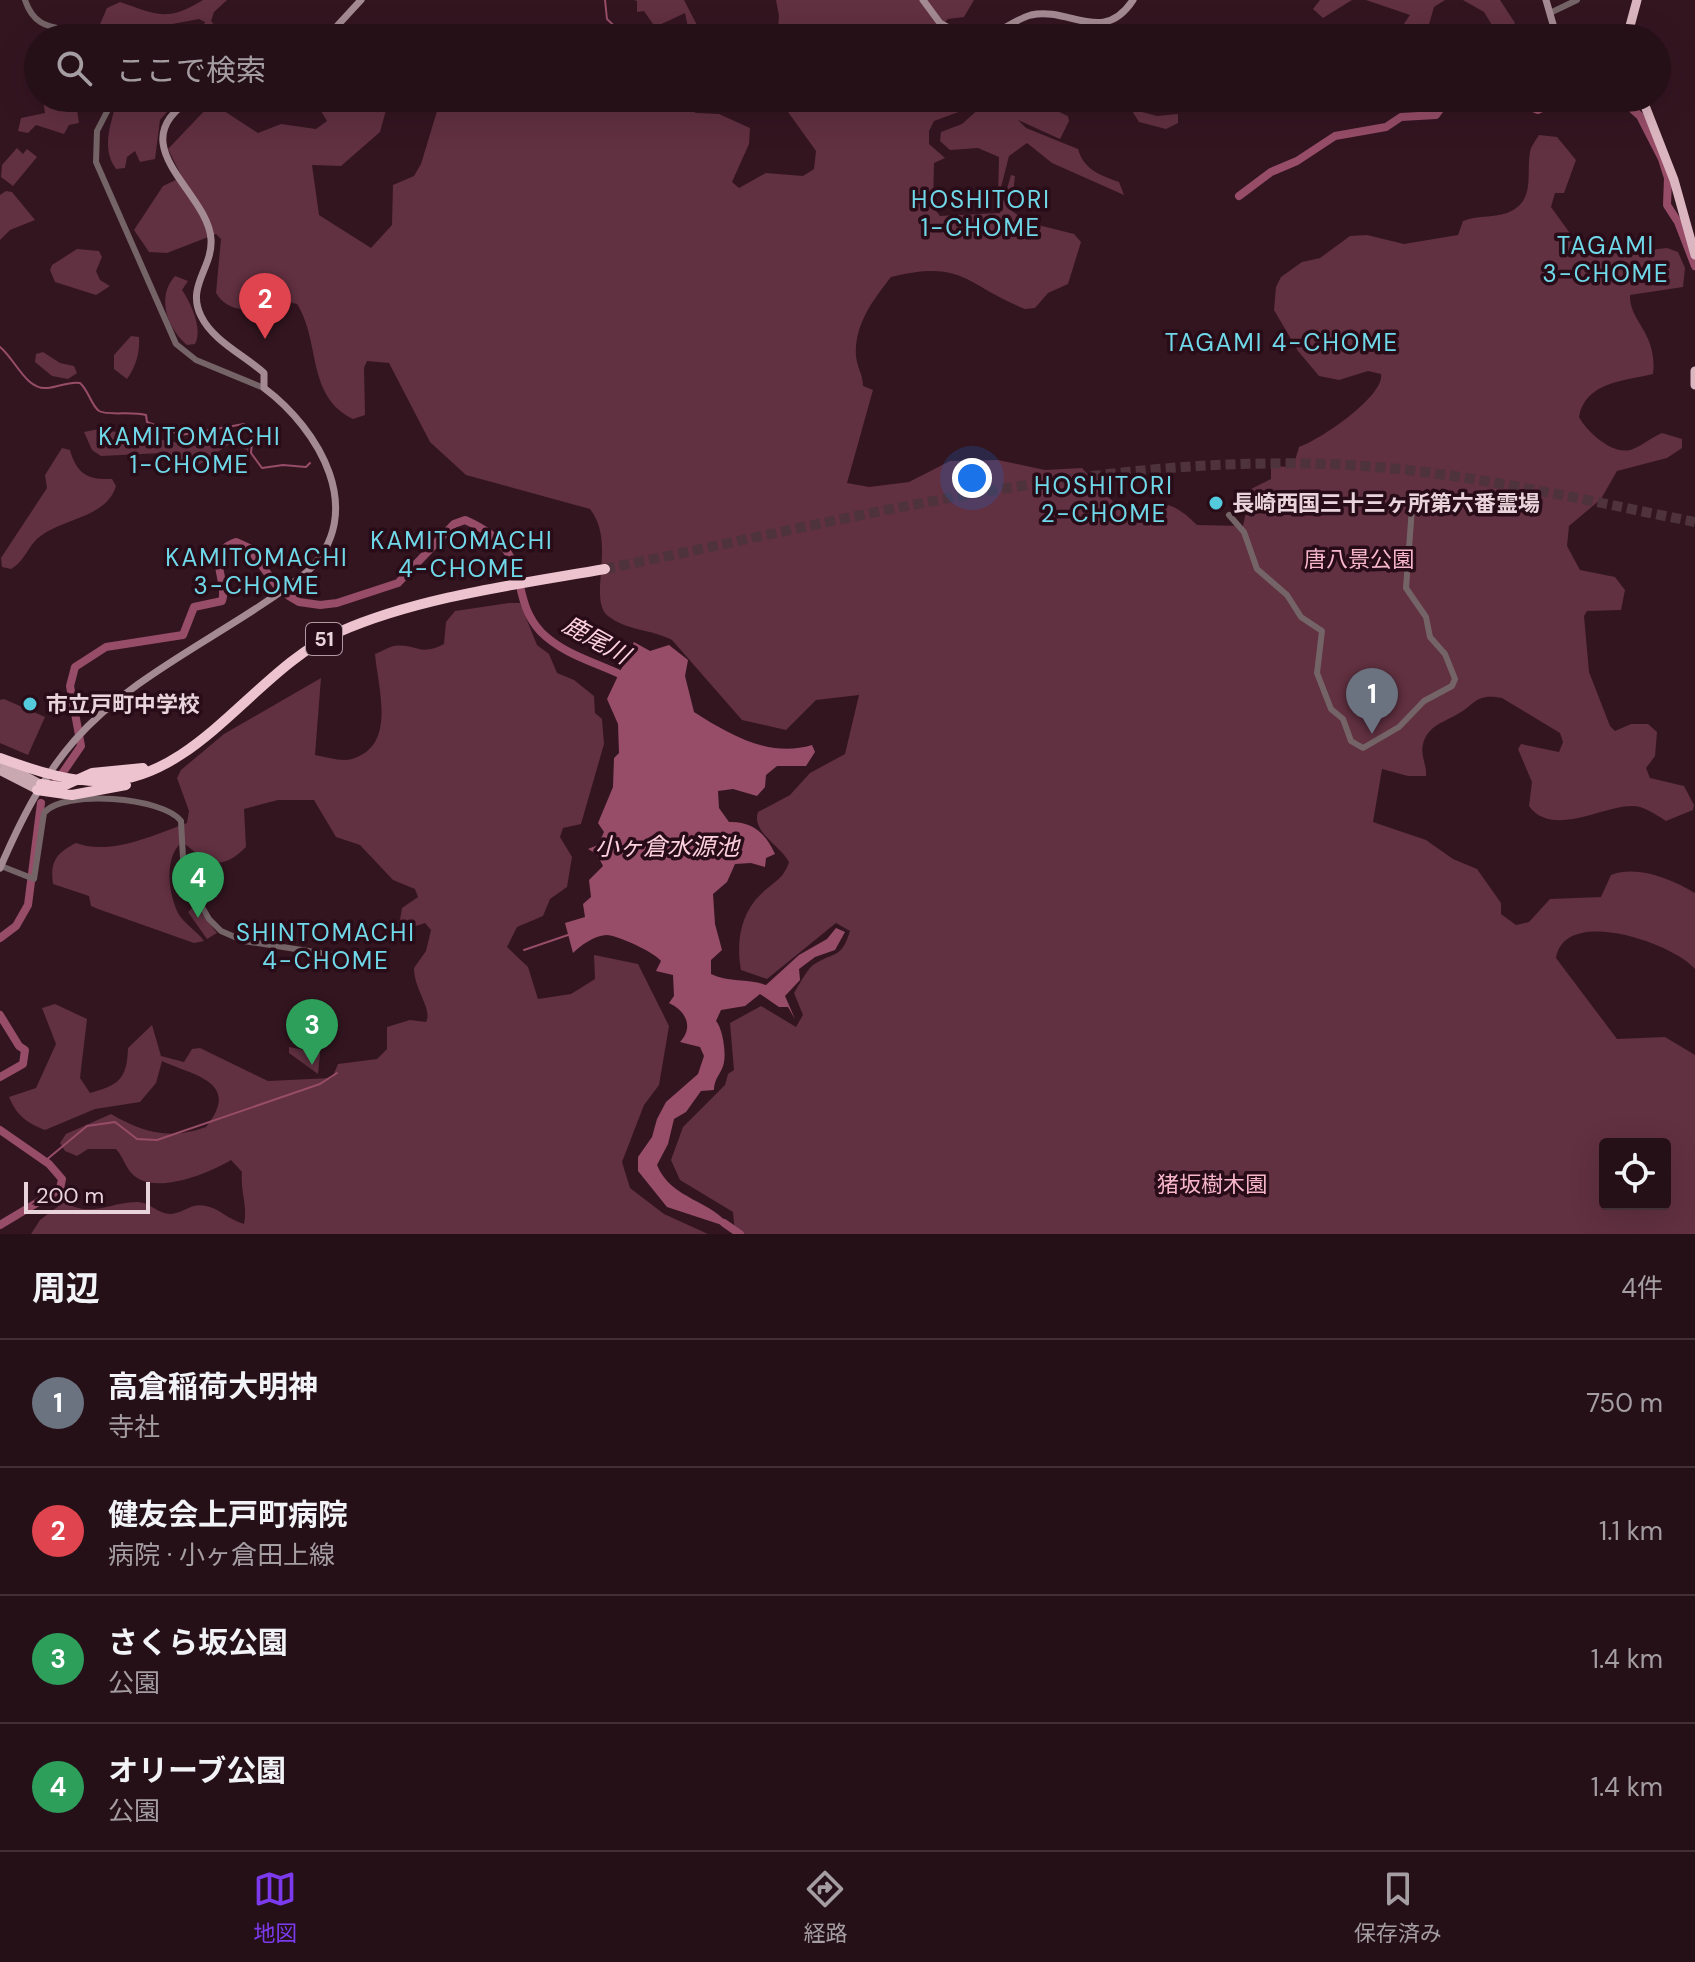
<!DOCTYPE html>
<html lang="ja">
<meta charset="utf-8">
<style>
body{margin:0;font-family:"DM Sans","Noto Sans JP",sans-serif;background:#2e1921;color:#f1f3f6}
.controls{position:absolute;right:24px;bottom:24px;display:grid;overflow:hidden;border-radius:8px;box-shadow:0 8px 32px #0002}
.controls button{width:72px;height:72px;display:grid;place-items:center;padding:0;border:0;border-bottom:2px solid #423037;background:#261018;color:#f1f3f6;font:40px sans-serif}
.scale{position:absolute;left:24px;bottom:20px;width:126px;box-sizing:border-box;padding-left:8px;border:4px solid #ead4db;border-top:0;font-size:22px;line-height:28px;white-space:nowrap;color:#ead4db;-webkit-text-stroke:6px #280c17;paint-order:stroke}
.you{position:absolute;left:972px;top:478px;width:28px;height:28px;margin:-20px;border:6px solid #fff;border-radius:50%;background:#1a73e8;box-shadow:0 0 0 12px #1a73e833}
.badge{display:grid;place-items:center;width:52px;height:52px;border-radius:50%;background:#7c3aed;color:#fff;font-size:26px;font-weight:700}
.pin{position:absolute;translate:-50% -66px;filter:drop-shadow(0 2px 4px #0008)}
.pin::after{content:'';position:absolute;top:42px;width:28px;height:24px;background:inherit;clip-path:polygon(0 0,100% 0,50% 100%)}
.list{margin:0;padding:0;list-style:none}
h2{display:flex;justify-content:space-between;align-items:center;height:104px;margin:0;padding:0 32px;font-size:34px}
h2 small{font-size:26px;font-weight:400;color:#a49da2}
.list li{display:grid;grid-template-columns:52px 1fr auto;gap:24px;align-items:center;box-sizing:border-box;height:128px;padding:0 32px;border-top:2px solid #423037}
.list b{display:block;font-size:30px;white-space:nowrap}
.list p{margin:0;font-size:26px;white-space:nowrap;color:#a49da2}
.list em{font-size:26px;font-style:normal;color:#a49da2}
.icon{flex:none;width:44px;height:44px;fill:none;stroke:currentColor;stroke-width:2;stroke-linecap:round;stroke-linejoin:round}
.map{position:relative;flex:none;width:1695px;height:1234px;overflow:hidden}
.search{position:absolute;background:#261018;box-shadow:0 8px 32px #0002;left:24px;right:24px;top:24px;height:88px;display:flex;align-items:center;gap:20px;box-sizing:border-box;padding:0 28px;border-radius:44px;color:#a49da2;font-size:30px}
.sheet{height:616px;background:#261018}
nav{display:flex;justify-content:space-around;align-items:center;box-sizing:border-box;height:112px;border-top:2px solid #423037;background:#261018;font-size:22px;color:#a49da2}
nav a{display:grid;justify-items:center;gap:4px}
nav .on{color:#7c3aed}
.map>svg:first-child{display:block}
</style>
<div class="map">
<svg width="1695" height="1234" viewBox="0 0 1695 1234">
<rect width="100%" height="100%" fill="#331520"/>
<path fill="#613041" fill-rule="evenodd" d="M 203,0 L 227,0 L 214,12 L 211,21 L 217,28 L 236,30 L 239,38 L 198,38 L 205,22 L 199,19 L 151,28 L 128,38 L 98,29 L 107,8 L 120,2 C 158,15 167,22 203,0 Z
M 634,0 L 684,0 L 700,31 L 689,32 L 685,13 L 655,27 L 644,11 L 637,12 L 637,1 Z
M 776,0 L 974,0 L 964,17 L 948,19 L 932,33 L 933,38 L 777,38 L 779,16 Z
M 1320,0 L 1352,0 L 1323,18 L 1313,9 Z
M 1366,0 L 1445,0 L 1434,7 L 1425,38 L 1394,38 L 1410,15 Z
M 1463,0 L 1500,0 L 1515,23 L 1510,28 L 1492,25 L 1484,12 Z
M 1046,25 L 1096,31 L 1096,38 L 1033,38 Z
M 43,98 L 94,98 L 94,100 L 76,103 L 79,123 L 69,125 L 64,134 L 36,125 L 28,133 L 18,131 L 21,118 L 45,113 Z
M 117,98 L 179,98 L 160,120 L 155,159 L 140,162 L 135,151 L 127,157 L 125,168 L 116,169 C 100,146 112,124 117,98 Z
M 313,98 L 366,98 L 371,104 L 386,110 L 380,132 L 341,166 L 312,165 L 319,215 L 371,248 L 392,225 L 393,185 L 414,176 L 421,164 L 441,98 L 596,101 L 668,98 L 696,113 L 719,114 L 750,128 L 749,144 L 732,182 L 739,188 L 766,173 L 803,176 L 814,169 L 816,151 L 778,98 L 962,98 L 964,110 L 934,121 L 929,131 L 929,144 L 945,158 L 934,163 L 933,207 L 940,216 L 1000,213 L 1011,175 L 1015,176 L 1011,210 L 1026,222 L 1074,234 L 1081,242 L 1068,284 L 1048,293 L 1035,308 L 1025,309 C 965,285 964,259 891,277 C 873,300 854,325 856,356 C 857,367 863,375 863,386 L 873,390 L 847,483 L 869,487 L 909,482 L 950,461 L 998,460 L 1045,470 L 1082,468 L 1117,506 C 1161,511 1161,490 1197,525 L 1243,526 L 1251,489 L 1271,479 L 1271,466 L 1293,467 L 1299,447 C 1320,440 1385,396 1381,374 L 1368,371 L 1339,380 L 1319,376 L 1298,351 L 1274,310 L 1276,287 L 1281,277 L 1302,262 L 1320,258 L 1350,236 L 1367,235 L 1404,244 L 1458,235 L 1463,221 C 1477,215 1492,218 1507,213 C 1536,202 1526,175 1530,152 C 1531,146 1536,140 1539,135 L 1557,137 L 1576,160 L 1564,193 L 1555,193 L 1551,207 L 1577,243 L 1625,253 L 1667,248 L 1678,252 L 1685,268 L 1683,287 L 1630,295 C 1629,322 1658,333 1653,374 C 1624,381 1585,382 1579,417 C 1587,432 1614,457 1633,449 C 1643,445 1652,437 1662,433 L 1682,439 L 1682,448 L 1667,458 L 1617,471 L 1601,499 L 1569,526 L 1567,546 L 1580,570 L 1615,577 L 1625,590 L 1621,610 L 1587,611 L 1584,616 L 1589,672 L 1610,726 L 1615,731 L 1631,724 L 1648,724 L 1657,732 L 1655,756 L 1646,768 L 1650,778 L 1684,786 L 1694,805 L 1693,810 L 1666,821 C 1655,814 1644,806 1632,806 C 1602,806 1552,838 1529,806 L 1532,782 L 1518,749 L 1521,744 L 1559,752 L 1563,742 L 1560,733 L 1502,698 C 1474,693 1476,705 1456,715 C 1442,723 1428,726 1423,744 C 1420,755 1427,765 1426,776 L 1408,776 L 1382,769 L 1373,822 L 1426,840 L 1453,859 L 1477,869 L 1501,903 L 1501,914 L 1516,925 L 1529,922 L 1550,899 L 1601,897 L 1611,875 C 1638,865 1671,879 1695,893 L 1695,969 C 1674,944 1565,905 1556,958 L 1617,1039 L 1665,1037 L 1695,1055 L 1695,1234 L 735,1234 L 733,1212 L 680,1180 L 671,1160 L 683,1127 L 725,1085 L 728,1074 L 734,1070 L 730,1023 L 761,1006 L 796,1027 L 803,1015 L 794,993 C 799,985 806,971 813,965 C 834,951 841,960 850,931 L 836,923 L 767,979 L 741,970 C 736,943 740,914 761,894 C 772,883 784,879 789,862 C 781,846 751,832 758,812 L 790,795 L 810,773 L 845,754 L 859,695 L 816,700 L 786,730 L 742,720 L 672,640 C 651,629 627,631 608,616 C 587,599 617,543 590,509 L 466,475 L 430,442 L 389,363 L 367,361 L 364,368 L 365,415 L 353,419 C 306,396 321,342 297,304 L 259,295 L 244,309 C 232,309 222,303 216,293 L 221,239 L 216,234 L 167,253 L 149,252 L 134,230 L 163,186 L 182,177 L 168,149 L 208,107 L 218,107 L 258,133 L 281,124 L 316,129 L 327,121 ZM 1605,1144 L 1665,1144 L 1665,1204 L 1605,1204 Z
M 991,98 L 1025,98 L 1023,107 L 1028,98 L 1068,116 L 1069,121 L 1060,139 L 1018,120 L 1026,128 L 1078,149 C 1084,170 1100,175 1119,182 L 1124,195 L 1052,163 L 1027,143 L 1009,156 L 998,199 L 999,157 L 978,148 L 950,150 L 940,141 L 941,132 L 962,124 Z
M 1124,98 L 1137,98 L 1142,112 L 1157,116 L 1178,114 L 1178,123 L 1166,129 L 1139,122 Z
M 17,148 L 23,154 L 27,149 L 37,157 L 13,186 L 1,177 L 2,165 Z
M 6,191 L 12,192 L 35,220 L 10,230 L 0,240 L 0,195 Z
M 77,249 L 99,251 L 102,257 L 96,271 L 100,280 L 110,286 L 96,295 L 55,282 L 50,270 L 52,265 Z
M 175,276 L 188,281 L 182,290 C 191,303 203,329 195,344 L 187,345 C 167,328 156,297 175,276 Z
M 131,336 L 139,337 C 140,353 136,366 127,379 L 114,369 L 114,355 Z
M 43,352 L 60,363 L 74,366 L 77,373 L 68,379 L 52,376 L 35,362 L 36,354 Z
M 99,429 L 197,446 L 237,436 L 249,442 L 248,451 L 239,445 L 228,445 L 197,466 L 189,467 L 163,453 L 101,456 L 92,450 L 84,432 Z
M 62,448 L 70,450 C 77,475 89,480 112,479 L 116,486 C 106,520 57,518 35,541 C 26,551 24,561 11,569 L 2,567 L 1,558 L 47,488 L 45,475 Z
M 509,603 L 520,603 L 537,645 L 549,654 L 557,673 L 574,680 L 594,696 L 595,713 L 602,719 L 604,744 L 581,824 L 563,828 L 560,837 L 572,857 L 567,887 L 550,899 L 543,916 L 517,927 L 507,947 L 528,967 L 538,999 L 571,994 L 595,979 L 594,955 L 638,964 L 669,1026 L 659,1085 L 644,1105 L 622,1162 L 630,1188 L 664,1214 L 708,1234 L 31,1234 L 40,1220 L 64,1202 C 92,1218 107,1203 136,1202 C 151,1201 160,1218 176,1213 C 187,1210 193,1203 206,1206 C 219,1208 227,1219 244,1224 C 248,1206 240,1191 242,1172 L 231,1160 C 210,1173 162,1192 139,1179 C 126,1172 125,1159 116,1149 L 88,1149 L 77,1156 L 65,1151 L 60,1143 L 66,1134 L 111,1114 C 144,1133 170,1140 206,1127 C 243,1081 191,1075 162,1061 L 156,1083 L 140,1102 L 95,1109 L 45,1130 C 27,1123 17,1116 9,1097 L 36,1088 L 56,1044 L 42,1008 L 55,1004 L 87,1019 L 80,1078 L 90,1093 C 119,1085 127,1079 128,1048 L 152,1025 L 161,1056 L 184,1062 L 192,1049 L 200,1048 L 268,1081 L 332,1078 L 338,1064 L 377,1059 L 387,1049 L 387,1027 L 410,1020 L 426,1022 C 433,1009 414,990 414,968 L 426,951 L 431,930 L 425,923 L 398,932 L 402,908 L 418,897 L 415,889 L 393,880 L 360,845 L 336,837 L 314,800 L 278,800 L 244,809 L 246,847 C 219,874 207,861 182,842 C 164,857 168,892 178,913 C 183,923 197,931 204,941 L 194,943 L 98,909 L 91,906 L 89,896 L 53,884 C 50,862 56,853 76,843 C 110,856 154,835 187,823 L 189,811 L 177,778 L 181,770 L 224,734 L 321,678 L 315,755 C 326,757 342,762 352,759 C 397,746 378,689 375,654 C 381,652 388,647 394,646 C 416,643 419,657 444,644 L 446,622 L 455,611 Z
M 4,699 L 45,717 L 28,755 L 0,743 L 0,700 Z
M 195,905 L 217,933 L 207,939 L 188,912 Z
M 289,1047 L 320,1053 L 318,1074 L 289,1053 Z"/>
<path fill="#974d68" d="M 634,642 L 650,651 L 669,645 L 688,660 L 685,676 L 694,712 C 730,735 770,758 812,745 L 815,752 L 806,766 L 777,766 L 766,775 L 765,787 L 757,796 L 733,789 L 718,791 L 719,808 L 729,822 C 753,821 766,834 775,854 L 766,858 L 765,867 L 751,863 L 735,864 L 727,882 L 713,894 L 715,924 L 722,950 L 711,960 L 711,974 C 730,983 748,978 766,985 L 799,955 L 827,939 L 836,928 L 845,932 L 835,950 L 815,957 L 799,969 L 800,980 L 785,996 L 795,1019 L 788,1007 L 779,1007 L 760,994 L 745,1006 L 721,1010 L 716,1021 C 723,1029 727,1056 723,1066 C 720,1075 714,1079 714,1090 L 701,1091 L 686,1112 L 674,1119 L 668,1144 L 657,1165 C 671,1200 713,1200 731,1228 L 667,1207 L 638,1171 L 638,1157 L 652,1137 L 657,1119 L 666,1102 L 698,1074 L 704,1056 L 700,1047 L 680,1042 C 694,1027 686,1011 669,1003 L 674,996 L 673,975 L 656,971 L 661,961 C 656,953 615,934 606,935 C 594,936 581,945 573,953 L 565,923 L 585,917 L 583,904 L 591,897 L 589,880 L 603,866 L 597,854 L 588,849 L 598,845 L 604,832 L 598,823 L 613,787 L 614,758 L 619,753 L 618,724 L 607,699 Z"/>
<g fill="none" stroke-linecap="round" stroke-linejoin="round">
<path stroke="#974d68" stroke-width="2" d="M 605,0 L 607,19 L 627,38
M 0,347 C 15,359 26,390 47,388 C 59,387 69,381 80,383 C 89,391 91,405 99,411 C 108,416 131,411 146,415 L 147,422 L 181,435 L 244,424 L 253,431 L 251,453 L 262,468 L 283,465 L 306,467 L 310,463
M 524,950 L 568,935
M 45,1161 L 87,1126 L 115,1122 L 137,1139 L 157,1140 L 320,1084 L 337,1073"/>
<path stroke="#974d68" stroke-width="8" d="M 1507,98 L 1538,110 L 1562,98
M 1620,98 L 1640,116 L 1662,159 L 1668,178 L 1667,205 L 1678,222 L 1695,266
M 1239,196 L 1271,172 L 1297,161 L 1335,136 L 1386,127 L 1401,117 L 1436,115 L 1444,104 L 1472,98
M 57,781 L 81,746 L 70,686 L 75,667 L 106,647 L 183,635 L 194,607 L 222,601 C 229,581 203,553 236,542 L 249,548 L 276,585 L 289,596 L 299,602 L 320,605 L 337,603 L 398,583 L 454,524 L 465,520 C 538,552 505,593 541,632 C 565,656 599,663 628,678
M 0,938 L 16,926 L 28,905 L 41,803
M 0,1015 L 19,1046 L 25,1050 L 23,1064 L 0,1077
M 0,1130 L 49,1164 L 62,1179 L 60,1189 L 0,1225
M 724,1223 L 740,1234"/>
<path stroke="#4e323c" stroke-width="10" stroke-dasharray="10 5" stroke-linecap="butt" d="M 605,569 C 843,521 1082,456 1326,464 C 1450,468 1573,498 1695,522"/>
<path stroke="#746468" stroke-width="6" d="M 25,0 C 37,36 63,23 90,38
M 1552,12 L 1577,0
M 114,98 L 97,131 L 96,162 L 176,344 L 196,360 L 264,388
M 1229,515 L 1244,532 L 1257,569 L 1287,595 L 1301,617 L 1322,631 L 1317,673 L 1331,709 L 1343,719 L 1351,741 L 1363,748 L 1399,727 L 1424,701 L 1452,686 L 1455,679 L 1445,654 L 1430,637 L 1426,617 L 1406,588 L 1412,508
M 1,866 L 34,879 L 44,813 C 63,789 163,797 181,821 L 184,876 L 209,919 L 221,931 L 244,941 L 334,955"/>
<path stroke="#a48a92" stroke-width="7" d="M 923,0 L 940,23 L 967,38
M 1546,0 L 1557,38
M 326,38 L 361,0
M 980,38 C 1000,34 1013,20 1031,15 C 1069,6 1103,46 1133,0
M 0,868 C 20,822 41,779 74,741 C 135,671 234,631 307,572 C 369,513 319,429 264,388 L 264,373 C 244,355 213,341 201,316 C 186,286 213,268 211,239 C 208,191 117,144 193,98"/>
<path stroke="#caa8b2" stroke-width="8" d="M 0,762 L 41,784
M 0,771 L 37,790"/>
<path stroke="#dbb6c0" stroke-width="9" d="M 1632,38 L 1630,26 L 1637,0
M 1642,98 L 1674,180 L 1695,255
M 1695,371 L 1695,385"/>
<path stroke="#ecc3cf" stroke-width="10" d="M 0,758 C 33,770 71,783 107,781 C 199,777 257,668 339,632 C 418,597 520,584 605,569
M 41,784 L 61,787 L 92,773 L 143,768
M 37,790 L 72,795 L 126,785"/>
</g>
<g fill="#53cbdc" stroke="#280c17" stroke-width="3">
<circle cx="1216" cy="503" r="8"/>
<circle cx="30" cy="704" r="8"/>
</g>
<g text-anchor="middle" stroke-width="7" stroke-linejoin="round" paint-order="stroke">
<rect fill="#280c17" stroke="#b098a0" stroke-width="2" x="306" y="623" width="36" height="32" rx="6"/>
<g font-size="20" font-weight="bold" fill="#ead4db">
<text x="324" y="646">51</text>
</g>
<g font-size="22" font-weight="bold" fill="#ead4db" stroke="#280c17" text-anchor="start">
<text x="1232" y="511">長崎西国三十三ヶ所第六番霊場</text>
<text x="46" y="712">市立戸町中学校</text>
</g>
<g font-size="22" fill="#f8b6cb" stroke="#280c17">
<text x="1359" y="567">唐八景公園</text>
<text x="1212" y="1192">猪坂樹木園</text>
</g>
<g font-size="24" letter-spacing="2" fill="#6fd9e9" stroke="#280c17">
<text x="981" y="208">HOSHITORI<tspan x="981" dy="28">1-CHOME</tspan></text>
<text x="1606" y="254">TAGAMI<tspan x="1606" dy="28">3-CHOME</tspan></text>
<text x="1282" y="351">TAGAMI 4-CHOME</text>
<text x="190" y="445">KAMITOMACHI<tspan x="190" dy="28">1-CHOME</tspan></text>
<text x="1104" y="494">HOSHITORI<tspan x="1104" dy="28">2-CHOME</tspan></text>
<text x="462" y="549">KAMITOMACHI<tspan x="462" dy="28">4-CHOME</tspan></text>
<text x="257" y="566">KAMITOMACHI<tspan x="257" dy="28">3-CHOME</tspan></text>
<text x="326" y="941">SHINTOMACHI<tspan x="326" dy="28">4-CHOME</tspan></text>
</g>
<g font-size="24" font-style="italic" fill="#fdd0dd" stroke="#280c17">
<text transform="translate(596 640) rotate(29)" y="8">鹿尾川</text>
<text x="667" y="855">小ヶ倉水源池</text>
</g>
</g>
</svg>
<div class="controls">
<button><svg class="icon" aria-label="locate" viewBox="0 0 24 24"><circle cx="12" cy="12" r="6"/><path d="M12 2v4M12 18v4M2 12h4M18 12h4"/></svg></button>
</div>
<div class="scale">200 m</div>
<div class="you"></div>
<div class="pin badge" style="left:1372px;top:734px;background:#6b7280">1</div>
<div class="pin badge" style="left:265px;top:339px;background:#e0444e">2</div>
<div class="pin badge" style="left:312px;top:1065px;background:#2e9e5b">3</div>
<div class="pin badge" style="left:198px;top:918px;background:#2e9e5b">4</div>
<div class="search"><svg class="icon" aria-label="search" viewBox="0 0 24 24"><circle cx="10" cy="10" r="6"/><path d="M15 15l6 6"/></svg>ここで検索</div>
</div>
<section class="sheet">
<h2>周辺<small>4件</small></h2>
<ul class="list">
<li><span class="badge" style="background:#6b7280">1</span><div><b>高倉稲荷大明神</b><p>寺社</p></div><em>750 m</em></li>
<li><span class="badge" style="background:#e0444e">2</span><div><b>健友会上戸町病院</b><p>病院 · 小ヶ倉田上線</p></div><em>1.1 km</em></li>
<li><span class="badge" style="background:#2e9e5b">3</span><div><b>さくら坂公園</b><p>公園</p></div><em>1.4 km</em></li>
<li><span class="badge" style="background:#2e9e5b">4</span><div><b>オリーブ公園</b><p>公園</p></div><em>1.4 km</em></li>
</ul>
</section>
<nav>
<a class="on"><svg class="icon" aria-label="map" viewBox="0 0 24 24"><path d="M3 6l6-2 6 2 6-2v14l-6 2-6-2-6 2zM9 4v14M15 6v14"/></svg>地図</a>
<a><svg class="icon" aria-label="directions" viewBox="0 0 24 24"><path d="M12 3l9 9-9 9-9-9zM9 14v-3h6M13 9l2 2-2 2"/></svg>経路</a>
<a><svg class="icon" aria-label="saved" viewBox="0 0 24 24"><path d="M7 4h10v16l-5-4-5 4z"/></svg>保存済み</a>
</nav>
